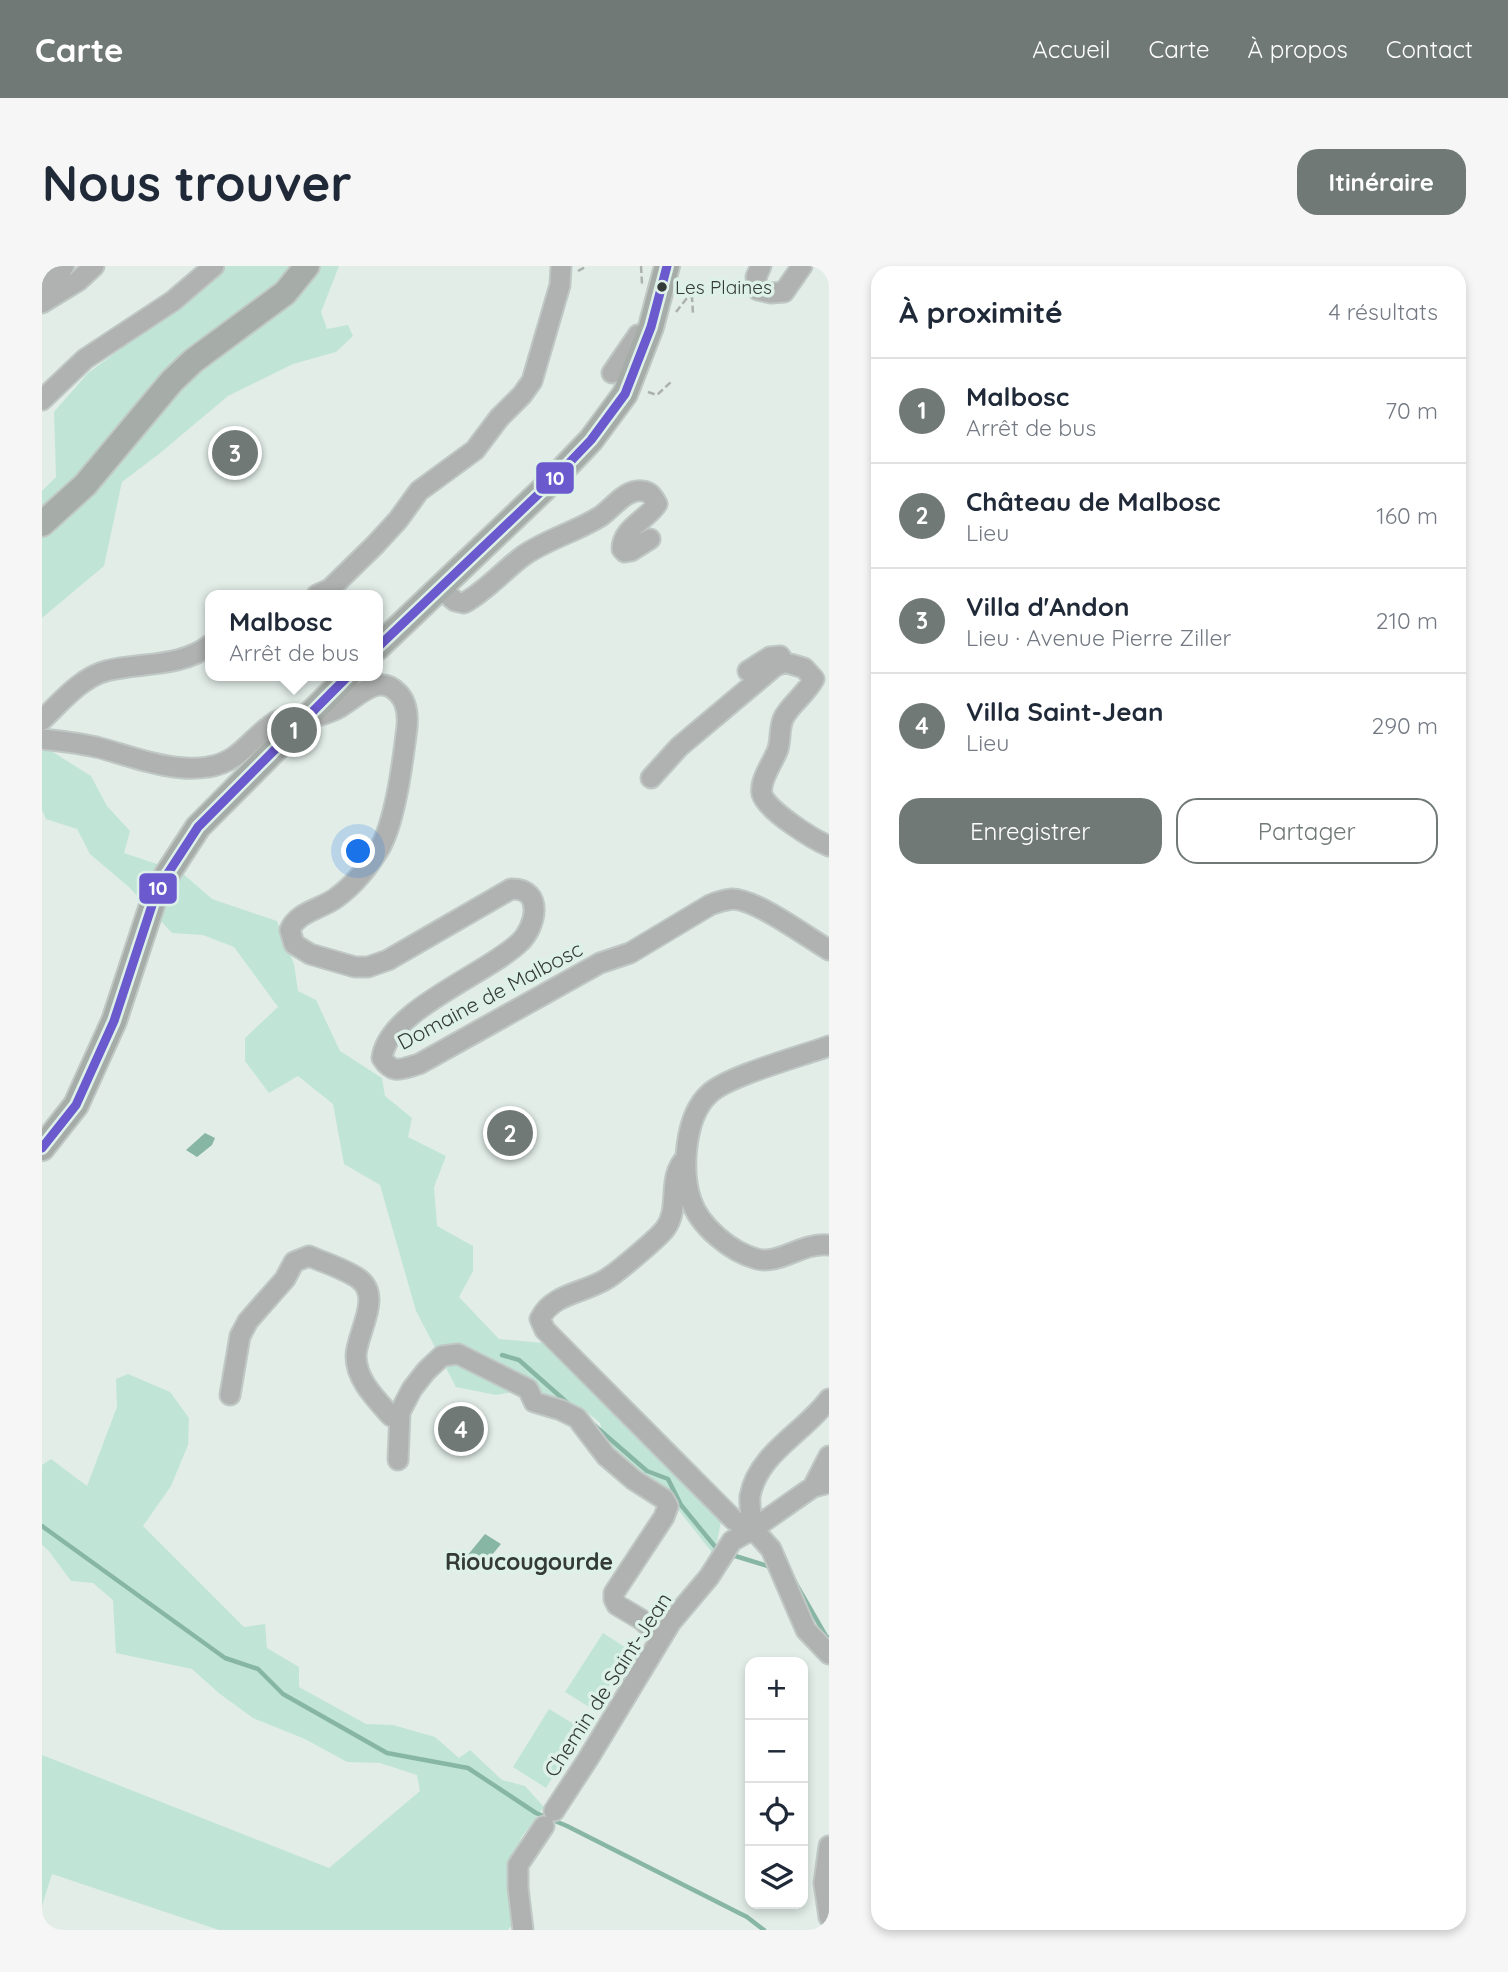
<!DOCTYPE html>
<html lang="fr">
<meta charset="utf-8">
<style>
body{margin:0;font-family:Quicksand,sans-serif;background:#f6f6f7;color:#1f2937}
.controls{position:absolute;right:21px;bottom:21px;display:grid;overflow:hidden;border-radius:14px;box-shadow:0 4px 10px #0003}
.controls button{width:63px;height:63px;display:grid;place-items:center;padding:0;border:0;border-bottom:2px solid #e0e1e3;background:#fff;color:#1f2937;font:35px sans-serif}
.you{position:absolute;left:317px;top:586px;width:24px;height:24px;margin:-18px;border:5px solid #fff;border-radius:50%;background:#1a73e8;box-shadow:0 0 0 10px #1a73e833}
.badge{display:grid;place-items:center;width:46px;height:46px;border-radius:50%;background:#707975;color:#fff;font-size:23px;font-weight:700}
.pin{position:absolute;translate:-50% -50%;border:4px solid #fff;box-shadow:0 2px 7px #0006}
.popup{position:absolute;left:163px;top:324px;width:178px;height:91px;box-sizing:border-box;display:grid;place-content:center;border-radius:14px;background:#fff;filter:drop-shadow(0 2px 5px #0005);font-size:23px;white-space:nowrap;color:#747a83}
.popup b{font-size:26px;color:#1f2937}
.popup::after{content:'';position:absolute;left:50%;top:100%;margin-left:-14px;border:14px solid transparent;border-top-color:#fff}
.list{margin:0;padding:0;list-style:none}
h2{display:flex;justify-content:space-between;align-items:center;height:91px;margin:0;padding:0 28px;font-size:30px}
h2 small{font-size:23px;font-weight:400;color:#747a83}
.list li{display:grid;grid-template-columns:46px 1fr auto;gap:21px;align-items:center;box-sizing:border-box;height:105px;padding:0 28px;border-top:2px solid #e0e1e3}
.list b{display:block;font-size:26px;white-space:nowrap}
.list p{margin:0;font-size:23px;white-space:nowrap;color:#747a83}
.list em{font-size:23px;font-style:normal;color:#747a83}
.actions{display:flex;gap:14px;padding:21px 28px}
.actions a{flex:1;padding:16px 0;border:2px solid #707975;border-radius:21px;text-align:center;font-size:24px;color:#707975}
.actions .main{background:#707975;color:#fff}
.icon{flex:none;width:38px;height:38px;fill:none;stroke:currentColor;stroke-width:2;stroke-linecap:round;stroke-linejoin:round}
.map{position:relative;flex:none;width:787px;height:1664px;overflow:hidden;border-radius:21px}
header{display:flex;align-items:center;gap:42px;box-sizing:border-box;height:98px;padding:0 35px;background:#707975;color:#fff}
header strong{font-size:33px}
nav{display:flex;gap:38px;margin-inline-start:auto;font-size:24px}
.intro{display:flex;align-items:center;justify-content:space-between;box-sizing:border-box;height:168px;padding:0 42px}
h1{margin:0;font-size:49px}
.button{padding:18px 32px;border-radius:21px;background:#707975;color:#fff;font-size:24px;font-weight:700}
main{display:flex;gap:42px;padding:0 42px}
aside{flex:1;background:#fff;border-radius:21px;box-shadow:0 4px 10px #0003}
.map>svg:first-child{display:block}
</style>
<header>
<strong>Carte</strong>
<nav><a>Accueil</a><a>Carte</a><a>À propos</a><a>Contact</a></nav>
</header>
<div class="intro"><h1>Nous trouver</h1><a class="button">Itinéraire</a></div>
<main>
<div class="map">
<svg width="787" height="1664" viewBox="0 0 787 1664">
<rect width="100%" height="100%" fill="#e2ede8"/>
<path fill="#c0e5d6" d="M 185,0 L 297,0 L 279,46 L 285,63 L 306,59 L 311,70 L 294,86 L 251,98 L 186,130 L 117,188 L 80,216 L 62,300 L 0,352 L 0,225 L 14,211 L 12,146 L 46,107 L 172,14 Z
M 6,483 L 49,510 L 65,540 L 88,565 L 82,587 L 139,606 L 170,633 L 235,655 L 252,698 L 256,725 L 274,734 L 298,785 L 340,812 L 343,830 L 370,852 L 366,871 L 404,890 L 392,921 L 395,960 L 431,980 L 431,1005 L 417,1031 L 457,1073 L 502,1077 L 680,1252 L 672,1289 L 631,1237 L 603,1215 L 563,1176 L 558,1157 L 540,1142 L 508,1135 L 495,1122 L 454,1129 L 414,1121 L 374,1045 L 338,919 L 302,898 L 291,838 L 256,810 L 227,827 L 203,795 L 203,772 L 236,741 L 192,681 L 161,669 L 130,667 L 88,622 L 48,588 L 35,563 L 4,553 L 0,544 L 0,485 Z
M 86,1108 L 128,1126 L 147,1152 L 146,1179 L 129,1220 L 101,1260 L 202,1361 L 223,1358 L 225,1382 L 257,1401 L 257,1421 L 324,1458 L 351,1459 L 393,1471 L 417,1492 L 428,1484 L 460,1514 L 483,1520 L 502,1541 L 479,1572 L 465,1615 L 472,1657 L 466,1664 L 177,1664 L 10,1608 L 0,1640 L 0,1489 L 287,1602 L 378,1525 L 375,1509 L 338,1497 L 305,1496 L 263,1473 L 211,1452 L 178,1428 L 150,1403 L 74,1387 L 71,1334 L 51,1317 L 29,1315 L 6,1284 L 0,1279 L 0,1199 L 9,1193 L 45,1220 L 75,1141 L 74,1113 Z
M 561,1367 L 589,1385 L 552,1444 L 523,1426 Z
M 507,1443 L 540,1463 L 504,1522 L 471,1501 Z"/>
<path fill="#88b6a5" d="M 163,867 L 173,872 L 170,879 L 155,891 L 144,884 Z
M 443,1268 L 459,1278 L 435,1307 L 420,1296 Z"/>
<g fill="none" stroke-linecap="round" stroke-linejoin="round">
<path stroke="#88b6a5" stroke-width="4.5" d="M 460,1089 L 477,1094 L 529,1140
M 552,1159 L 605,1205 L 626,1213 L 639,1239 L 675,1283
M 0,1260 L 183,1392 L 216,1403 L 241,1428 L 345,1487 L 426,1502 L 494,1547 L 525,1560 L 705,1651 L 722,1664
M 690,1289 L 729,1301
M 753,1316 L 784,1370 L 787,1372"/>
<g stroke="#c0c8c5" stroke-width="23">
<path id="minor" d="M 719,0 L 714,11 L 716,24 L 729,27 L 742,26 L 760,0
M 0,21 L 16,9 L 22,0
M 0,37 L 36,15 L 52,0
M 570,107 L 596,69 L 605,70
M 0,134 L 43,93 L 131,35 L 172,0
M 398,322 L 413,335 L 422,337 C 444,325 461,305 481,290 C 505,273 534,266 559,250 C 571,242 583,223 600,225 C 608,225 612,232 615,238 C 605,254 580,262 580,283 L 583,286 L 589,285 L 608,273
M 275,329 L 288,323 L 333,279 L 356,254 L 377,225 L 433,184 L 457,152 L 480,129 L 490,115 L 518,19 L 519,0
M 742,396 L 762,402 L 772,413 C 763,429 749,438 742,451 C 737,460 739,473 736,483 C 732,495 717,514 720,528 C 724,544 772,574 787,580
M 0,454 C 18,437 40,411 64,405 C 99,396 138,402 168,379
M 0,473 C 19,475 39,477 58,482 C 91,491 131,507 166,501 C 200,496 210,469 235,455 C 248,448 267,453 282,448 C 288,446 296,443 301,439 C 318,429 337,407 356,427 C 365,436 366,449 365,461 C 361,494 354,551 339,580 C 328,599 312,619 294,632 C 279,643 255,646 248,664 L 252,678 L 268,688 L 313,701 L 326,701 L 346,694 L 469,623 C 503,622 494,662 477,677 C 443,709 346,744 340,792 C 351,809 359,803 377,798 L 558,697 L 588,687 L 668,639 C 675,636 682,634 690,633 C 714,633 765,671 787,684
M 609,512 L 637,481 L 732,401 L 742,396 L 738,390 L 728,391 L 706,405
M 787,780 C 760,790 685,810 667,828 C 643,850 639,904 649,934 C 657,960 689,986 715,993 C 738,999 760,976 787,979
M 644,892 C 624,912 639,942 623,963 C 616,972 577,1005 566,1012 C 544,1027 510,1027 498,1053 L 503,1064 L 692,1254 L 711,1263 L 729,1283 L 764,1364 L 787,1388
M 188,1129 L 198,1070 L 206,1055 L 243,1013 L 252,996 L 267,990 C 283,997 303,1003 317,1013 C 341,1031 314,1068 314,1090 C 314,1114 334,1133 349,1150 L 358,1146 L 370,1123 L 384,1105 L 400,1090 L 416,1088 L 486,1123 L 492,1136 L 519,1144 L 535,1152 L 564,1190 L 592,1214 L 622,1233 L 626,1240 L 622,1251 L 572,1327 L 572,1333 L 575,1339 L 600,1354 L 619,1372
M 356,1194 L 358,1146
M 771,1221 L 787,1190
M 711,1263 C 710,1253 707,1241 708,1230 C 716,1187 763,1166 787,1133
M 512,1545 L 546,1493 L 629,1356 L 667,1311 L 690,1275 L 711,1263 L 771,1221 L 787,1217
M 787,1580 L 782,1617 L 787,1651
M 481,1664 L 476,1622 L 476,1599 L 502,1560"/>
</g>
<g stroke="#c0c8c5" stroke-width="28">
<path id="major" d="M 0,258 L 43,219 L 130,115 L 151,95 L 243,27 L 265,0
M 336,381 L 504,221 L 549,174 L 583,128 L 609,61 L 625,0
M 0,882 L 34,839 L 72,755 L 115,624 L 156,561 L 306,410"/>
</g>
<path stroke="#acb1af" stroke-width="2.5" stroke-dasharray="7 3.5" stroke-linecap="butt" d="M 599,0 L 600,18
M 536,5 L 545,0
M 634,46 L 645,32 L 650,31 L 651,48
M 606,126 L 615,129 L 631,114"/>
<use href="#minor" stroke="#afb2b1" stroke-width="19"/>
<use href="#major" stroke="#a6aca8" stroke-width="24"/>
<g stroke="#def1e9" stroke-width="14">
<path id="bus-1" d="M 336,381 L 504,221 L 549,174 L 583,128 L 609,61 L 625,0
M 0,882 L 34,839 L 72,755 L 115,624 L 156,561 L 306,410"/>
</g>
<use href="#bus-1" stroke="#6a5acd" stroke-width="9"/>
</g>
<circle fill="#333a37" stroke="#def1e9" stroke-width="2.5" cx="620" cy="21" r="6"/>
<g text-anchor="middle" stroke-width="7" stroke-linejoin="round" paint-order="stroke">
<g font-size="19" fill="#333a37" stroke="#def1e9" text-anchor="start">
<text x="633" y="28">Les Plaines</text>
</g>
<g font-size="21" fill="#333a37" stroke="#def1e9">
<text transform="translate(448 730) rotate(-28)" y="7">Domaine de Malbosc</text>
<text transform="translate(566 1419) rotate(-57)" y="7">Chemin de Saint-Jean</text>
</g>
<g font-size="23" font-weight="bold" fill="#333a37" stroke="#def1e9">
<text x="487" y="1304">Rioucougourde</text>
</g>
</g>
<g stroke="#def1e9" stroke-width="2.5">
<rect x="493" y="195" width="40" height="34" rx="7" fill="#6a5acd"/>
<rect x="96" y="606" width="40" height="33" rx="7" fill="#6a5acd"/>
</g>
<g font-size="19" text-anchor="middle" font-weight="bold" fill="#fff">
<text x="513" y="219">10</text>
<text x="116" y="629">10</text>
</g>
</svg>
<div class="controls">
<button>+</button>
<button>−</button>
<button><svg class="icon" aria-label="locate" viewBox="0 0 24 24"><circle cx="12" cy="12" r="6"/><path d="M12 2v4M12 18v4M2 12h4M18 12h4"/></svg></button>
<button><svg class="icon" aria-label="layers" viewBox="0 0 24 24"><path d="M12 4l9 5-9 5-9-5zM3 14l9 5 9-5"/></svg></button>
</div>
<div class="you"></div>
<div class="pin badge" style="left:252px;top:464px">1</div>
<div class="popup"><b>Malbosc</b>Arrêt de bus</div>
<div class="pin badge" style="left:468px;top:867px">2</div>
<div class="pin badge" style="left:193px;top:187px">3</div>
<div class="pin badge" style="left:419px;top:1163px">4</div>
</div>
<aside>
<h2>À proximité<small>4 résultats</small></h2>
<ul class="list">
<li><span class="badge">1</span><div><b>Malbosc</b><p>Arrêt de bus</p></div><em>70 m</em></li>
<li><span class="badge">2</span><div><b>Château de Malbosc</b><p>Lieu</p></div><em>160 m</em></li>
<li><span class="badge">3</span><div><b>Villa d'Andon</b><p>Lieu · Avenue Pierre Ziller</p></div><em>210 m</em></li>
<li><span class="badge">4</span><div><b>Villa Saint-Jean</b><p>Lieu</p></div><em>290 m</em></li>
</ul>
<div class="actions"><a class="main">Enregistrer</a><a>Partager</a></div>
</aside>
</main>
